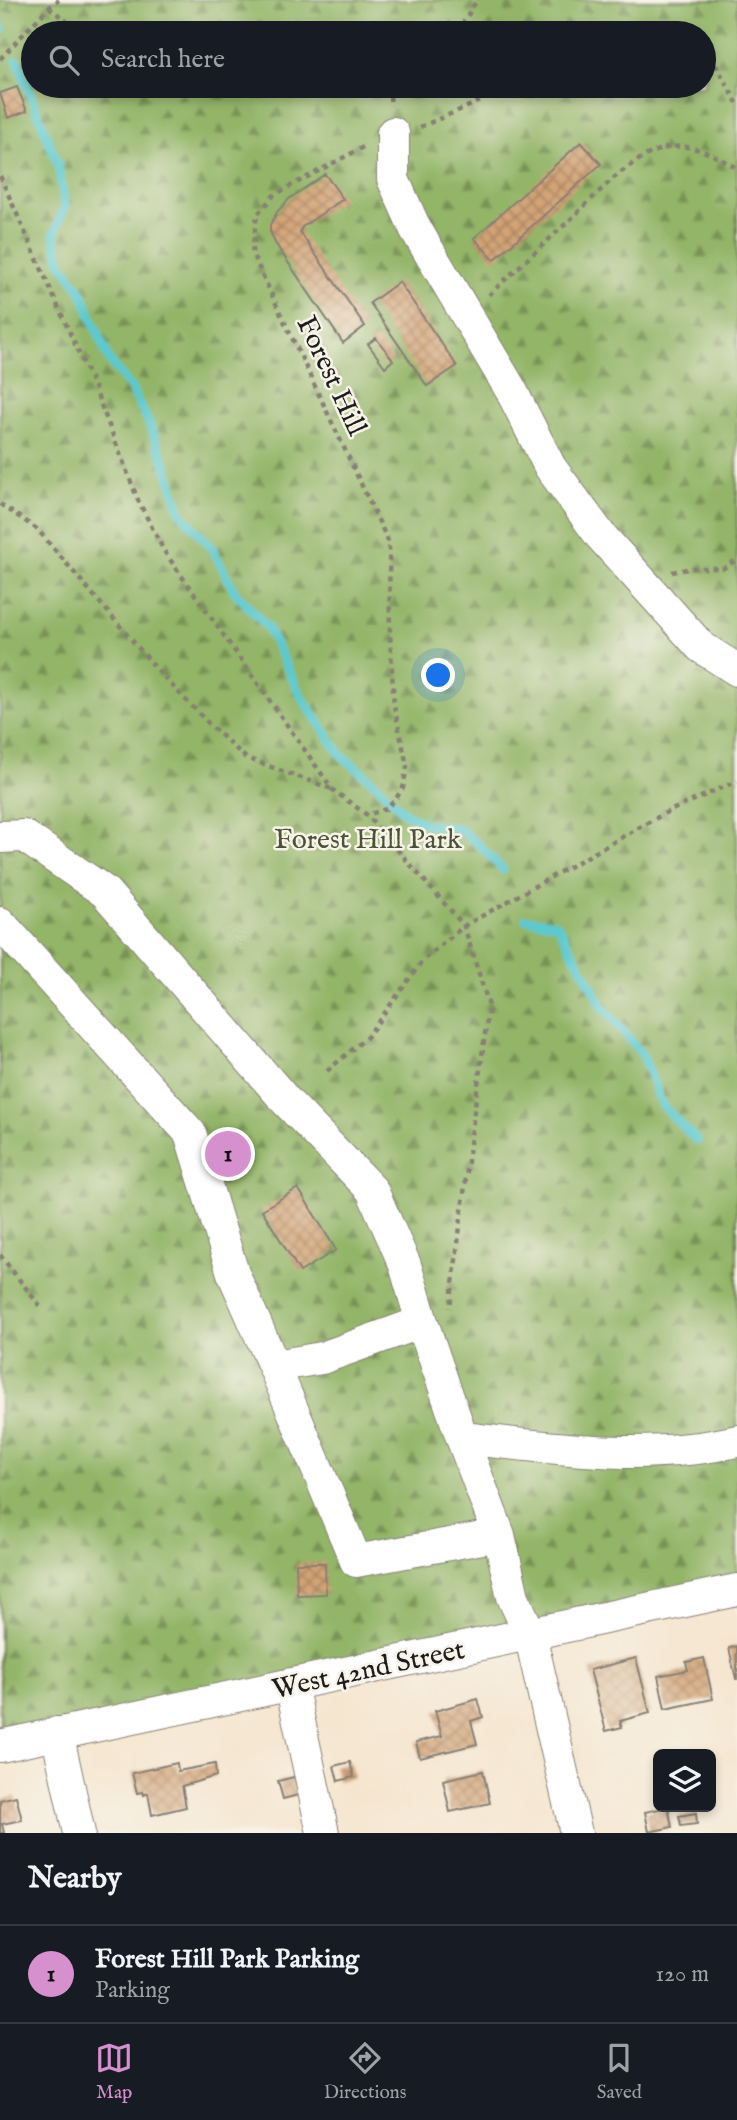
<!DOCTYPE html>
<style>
body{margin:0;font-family:"IM FELL English",serif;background:#20242c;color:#f1f3f6}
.controls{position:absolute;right:21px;bottom:21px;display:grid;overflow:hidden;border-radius:10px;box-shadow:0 4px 10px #0003}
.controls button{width:63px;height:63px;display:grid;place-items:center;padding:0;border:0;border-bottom:2px solid #363941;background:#171b24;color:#f1f3f6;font:35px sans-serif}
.you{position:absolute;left:439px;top:676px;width:24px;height:24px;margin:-18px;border:5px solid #fff;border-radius:50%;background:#1a73e8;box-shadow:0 0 0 10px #1a73e833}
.badge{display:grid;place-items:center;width:46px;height:46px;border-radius:50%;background:#d690ce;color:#111;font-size:23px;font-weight:700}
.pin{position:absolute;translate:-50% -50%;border:4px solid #fff;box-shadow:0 2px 7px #0006}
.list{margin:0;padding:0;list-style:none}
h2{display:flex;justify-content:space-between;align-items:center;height:91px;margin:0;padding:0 28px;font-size:30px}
h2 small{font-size:23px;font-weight:400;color:#9ea1a6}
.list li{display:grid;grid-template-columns:46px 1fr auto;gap:21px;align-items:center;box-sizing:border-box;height:98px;padding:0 28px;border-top:2px solid #363941}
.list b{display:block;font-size:26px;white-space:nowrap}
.list p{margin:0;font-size:23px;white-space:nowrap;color:#9ea1a6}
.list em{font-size:23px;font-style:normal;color:#9ea1a6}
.icon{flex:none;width:38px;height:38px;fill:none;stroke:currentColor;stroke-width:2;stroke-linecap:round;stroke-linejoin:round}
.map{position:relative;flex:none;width:737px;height:1833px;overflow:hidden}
.search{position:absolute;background:#171b24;box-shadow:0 4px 10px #0003;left:21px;right:21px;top:21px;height:77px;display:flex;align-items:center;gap:18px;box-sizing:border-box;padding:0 24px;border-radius:38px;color:#9ea1a6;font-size:26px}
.sheet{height:189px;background:#171b24}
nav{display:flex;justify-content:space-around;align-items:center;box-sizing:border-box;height:98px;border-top:2px solid #363941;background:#171b24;font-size:19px;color:#9ea1a6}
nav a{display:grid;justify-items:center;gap:4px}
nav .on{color:#d690ce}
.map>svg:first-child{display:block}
</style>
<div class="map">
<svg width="737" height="1833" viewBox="0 0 737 1833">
<defs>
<pattern id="forest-firs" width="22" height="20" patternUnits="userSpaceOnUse" patternTransform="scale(1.75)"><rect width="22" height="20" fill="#93b568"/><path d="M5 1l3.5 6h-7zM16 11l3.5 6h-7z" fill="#779255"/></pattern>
<pattern id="building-cross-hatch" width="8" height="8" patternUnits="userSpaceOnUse" patternTransform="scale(1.75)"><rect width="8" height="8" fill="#d3a376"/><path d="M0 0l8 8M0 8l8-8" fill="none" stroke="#aa8460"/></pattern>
</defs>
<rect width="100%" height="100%" fill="#f7f3e8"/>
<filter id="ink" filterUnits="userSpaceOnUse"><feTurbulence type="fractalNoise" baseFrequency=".0143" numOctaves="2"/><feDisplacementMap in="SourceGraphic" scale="14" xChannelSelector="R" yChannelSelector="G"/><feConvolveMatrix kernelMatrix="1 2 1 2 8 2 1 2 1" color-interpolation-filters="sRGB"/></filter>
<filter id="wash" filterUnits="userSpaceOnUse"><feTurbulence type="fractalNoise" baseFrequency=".00686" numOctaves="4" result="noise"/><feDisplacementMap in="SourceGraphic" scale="28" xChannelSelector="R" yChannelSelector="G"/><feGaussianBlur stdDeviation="1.57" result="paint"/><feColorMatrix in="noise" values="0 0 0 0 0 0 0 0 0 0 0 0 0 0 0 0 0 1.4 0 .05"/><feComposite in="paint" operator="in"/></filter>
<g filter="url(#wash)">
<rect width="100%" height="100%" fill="#f5e5ce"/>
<path fill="url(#forest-firs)" stroke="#586842" stroke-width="2" fill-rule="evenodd" d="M 0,0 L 737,0 L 737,1590 L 0,1746 ZM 33,33 L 704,33 L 704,86 L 33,86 Z"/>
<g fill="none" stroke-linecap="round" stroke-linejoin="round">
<path stroke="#5bc9cf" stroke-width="9" d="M 0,25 L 2,29
M 17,60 L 58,165 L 65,206 L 54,235 L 61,263 L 81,291 L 109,360 L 131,388 L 148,421 L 165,463 L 181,513 L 212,548 L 235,592 L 267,627 L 301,696 L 340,754 L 378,786 L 406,814 L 429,825 L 458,828 L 478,844 L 503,870
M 526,919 L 557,924 L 603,1007 L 643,1056 L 662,1105 L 697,1141"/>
</g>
<g id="blocks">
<path fill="url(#building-cross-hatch)" d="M 17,87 L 27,111 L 8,118 L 0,93 Z
M 581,142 L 601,164 L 494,260 L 474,238 Z
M 325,174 L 343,199 L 302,227 L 300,232 L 365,326 L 343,343 L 275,243 L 270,231 L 270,225 L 277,212 L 289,199 Z
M 399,282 L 457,366 L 427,386 L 370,303 Z
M 376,338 L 393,360 L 385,367 L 368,344 Z
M 298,1188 L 336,1250 L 300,1272 L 262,1210 Z
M 296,1563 L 325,1563 L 326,1594 L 297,1595 Z
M 737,1646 L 737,1679 L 736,1679 L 729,1648 Z
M 636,1658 L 650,1713 L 620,1721 L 622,1727 L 606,1731 L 590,1670 Z
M 704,1658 L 713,1699 L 665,1709 L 658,1676 L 688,1670 L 686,1662 Z
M 478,1699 L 483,1717 L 471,1721 L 477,1744 L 420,1758 L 416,1742 L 442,1736 L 435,1711 Z
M 350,1762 L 354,1777 L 338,1781 L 334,1766 Z
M 177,1763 L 178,1771 L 215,1764 L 216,1776 L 182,1786 L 186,1807 L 152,1815 L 148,1793 L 144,1795 L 143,1792 L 137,1793 L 132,1773 Z
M 483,1771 L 490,1803 L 450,1812 L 443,1780 Z
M 298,1776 L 302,1794 L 283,1799 L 278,1781 Z
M 16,1796 L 22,1820 L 2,1824 L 4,1833 L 0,1833 L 0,1800 Z
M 668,1807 L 672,1827 L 649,1832 L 645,1812 Z
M 696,1813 L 697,1824 L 681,1826 L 679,1816 Z"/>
</g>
</g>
<g filter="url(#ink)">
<use href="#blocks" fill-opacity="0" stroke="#888075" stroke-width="2"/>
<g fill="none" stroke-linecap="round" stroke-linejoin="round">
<g stroke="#888075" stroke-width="34">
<path id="minor" d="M 393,133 L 393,179 L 415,228 L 511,390 L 550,467 L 600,535 L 701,647 L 737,670
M 0,837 L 24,836 L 105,892 L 287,1102 L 372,1190 L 405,1265 L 422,1322 L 322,1358 L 274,1366 L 233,1273 L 190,1133 L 0,923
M 422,1322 L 462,1438 L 499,1535 L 513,1597 L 530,1634 L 576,1833
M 274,1366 L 356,1561 L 499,1535
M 462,1438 C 554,1448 646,1462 737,1441
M 291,1684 L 323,1833
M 57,1733 L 79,1833
M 0,1746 L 737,1590"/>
</g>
<path stroke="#888075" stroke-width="4.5" stroke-dasharray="5 5" stroke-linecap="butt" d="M 49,7 L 81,33
M 457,33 L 477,0
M 0,59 L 49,7 L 59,0
M 704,64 L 717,67 L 737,103
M 219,86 C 266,92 323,102 369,86
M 389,86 L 391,106
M 420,127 L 469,106 L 508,86
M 363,147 L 274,195 L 257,215 L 252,253 L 389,543 L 390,635 L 394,706 L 407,766 L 403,788 L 395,800 L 386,809 L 367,815
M 0,176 L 94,387 L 138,500 L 164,551 L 333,790 L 367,815 L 464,926 L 489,1006 L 474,1112 L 450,1308
M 489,295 C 516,269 544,244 572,218 C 597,194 631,156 666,148 C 692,142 715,156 737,168
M 0,504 L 37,529 L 160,673 L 210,725 L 246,758 L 332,789
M 672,572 L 692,568 L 724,568 L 737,559
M 327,1071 L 367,1037 L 423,960 L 464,926 L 665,813 L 737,781
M 0,1255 L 40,1306"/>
<use href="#minor" stroke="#fff" stroke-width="32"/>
</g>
</g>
<g text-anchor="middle" stroke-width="5" stroke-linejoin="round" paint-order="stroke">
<g font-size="28" fill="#1c1c1c" stroke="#f7f3e8">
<text transform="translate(333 375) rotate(65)" y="10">Forest Hill</text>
<text transform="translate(368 1668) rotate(-12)" y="10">West 42nd Street</text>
</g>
<g font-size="28" fill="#4b5337" stroke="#f7f3e8">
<text x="368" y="848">Forest Hill Park</text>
</g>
</g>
</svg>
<div class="controls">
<button><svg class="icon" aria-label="layers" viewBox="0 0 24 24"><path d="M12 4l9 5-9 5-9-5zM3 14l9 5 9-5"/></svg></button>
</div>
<div class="you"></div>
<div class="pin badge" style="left:228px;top:1154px">1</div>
<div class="search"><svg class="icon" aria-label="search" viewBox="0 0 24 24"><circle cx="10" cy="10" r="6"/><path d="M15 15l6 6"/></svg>Search here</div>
</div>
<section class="sheet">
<h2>Nearby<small></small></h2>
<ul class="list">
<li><span class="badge">1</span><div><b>Forest Hill Park Parking</b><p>Parking</p></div><em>120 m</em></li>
</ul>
</section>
<nav>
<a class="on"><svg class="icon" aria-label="map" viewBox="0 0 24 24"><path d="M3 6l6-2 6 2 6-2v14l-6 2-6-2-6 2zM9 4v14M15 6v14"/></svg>Map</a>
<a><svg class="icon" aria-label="directions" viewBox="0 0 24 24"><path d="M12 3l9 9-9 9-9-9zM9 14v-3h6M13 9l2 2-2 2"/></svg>Directions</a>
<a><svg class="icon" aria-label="saved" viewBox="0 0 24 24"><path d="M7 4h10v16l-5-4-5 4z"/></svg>Saved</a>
</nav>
